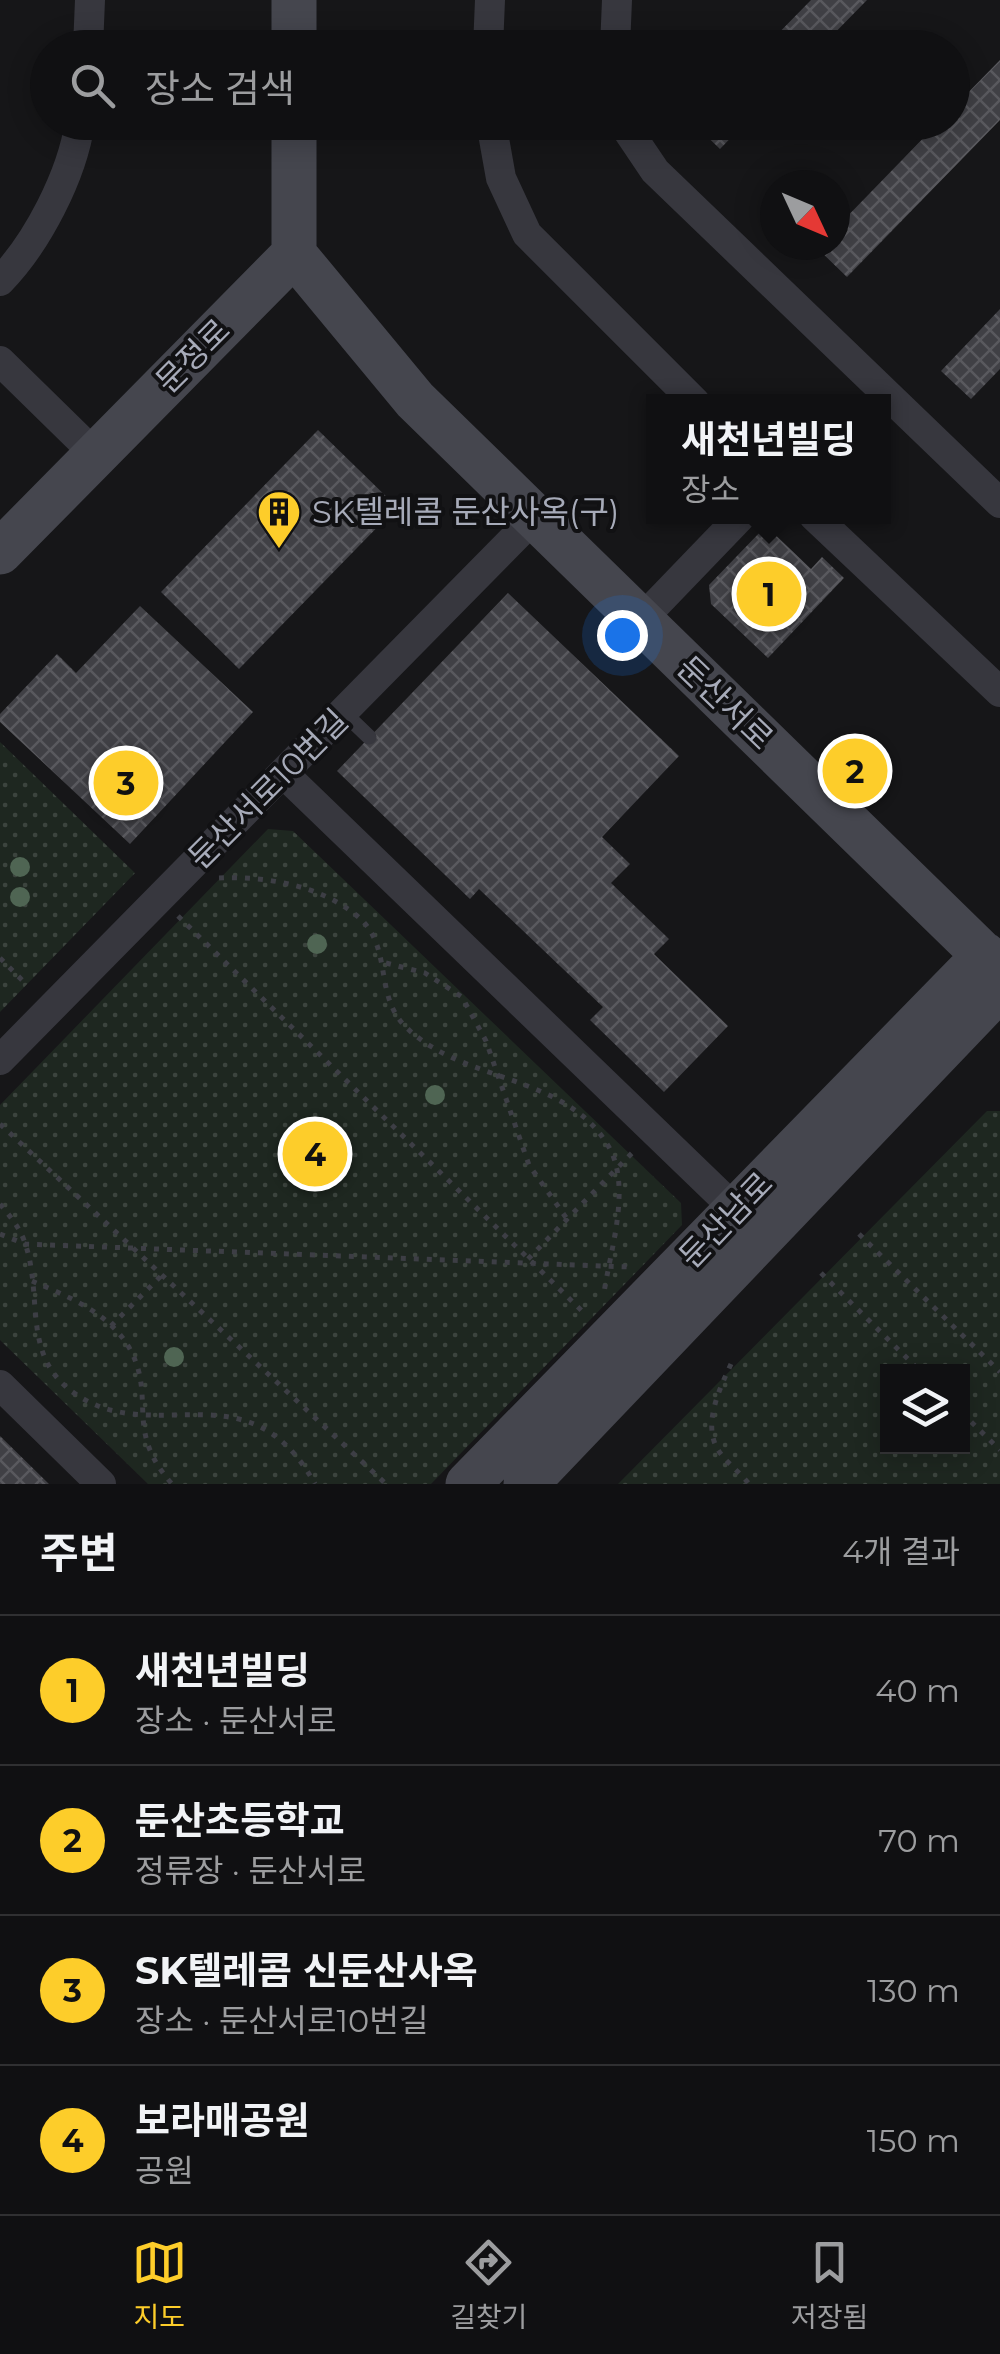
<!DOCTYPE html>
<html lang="ko">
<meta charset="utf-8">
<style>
body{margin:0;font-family:Montserrat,"Noto Sans KR",sans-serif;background:#19191b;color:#f1f3f6}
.controls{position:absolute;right:30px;bottom:30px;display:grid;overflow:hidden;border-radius:0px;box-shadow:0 5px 25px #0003}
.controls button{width:90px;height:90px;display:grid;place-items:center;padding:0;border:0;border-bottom:2px solid #303032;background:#101012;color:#f1f3f6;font:50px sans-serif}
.compass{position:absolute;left:760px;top:170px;width:90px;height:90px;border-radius:50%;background:#101012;box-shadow:0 5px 25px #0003;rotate:134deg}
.you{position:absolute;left:622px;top:635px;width:35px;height:35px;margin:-25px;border:8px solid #fff;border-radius:50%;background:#1a73e8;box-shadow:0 0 0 15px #1a73e833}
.badge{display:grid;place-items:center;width:65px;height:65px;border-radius:50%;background:#fdcd2a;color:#111;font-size:32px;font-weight:700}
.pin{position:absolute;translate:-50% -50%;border:5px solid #fff;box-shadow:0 2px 10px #0006}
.popup{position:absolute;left:646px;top:394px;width:245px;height:130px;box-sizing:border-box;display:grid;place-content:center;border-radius:0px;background:#101012;filter:drop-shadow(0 2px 8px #0005);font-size:32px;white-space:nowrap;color:#9c9d9f}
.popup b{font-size:38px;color:#f1f3f6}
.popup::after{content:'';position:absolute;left:50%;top:100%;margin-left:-20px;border:20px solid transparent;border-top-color:#101012}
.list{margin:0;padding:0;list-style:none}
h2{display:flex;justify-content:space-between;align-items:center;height:130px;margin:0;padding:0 40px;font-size:42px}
h2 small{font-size:32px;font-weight:400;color:#9c9d9f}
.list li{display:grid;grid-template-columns:65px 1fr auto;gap:30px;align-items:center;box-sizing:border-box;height:150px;padding:0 40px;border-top:2px solid #303032}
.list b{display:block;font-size:38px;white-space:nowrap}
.list p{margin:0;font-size:32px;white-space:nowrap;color:#9c9d9f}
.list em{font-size:32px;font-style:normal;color:#9c9d9f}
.icon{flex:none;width:55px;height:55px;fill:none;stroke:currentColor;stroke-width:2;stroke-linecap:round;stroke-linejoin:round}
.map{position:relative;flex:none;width:1000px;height:1484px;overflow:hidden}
.search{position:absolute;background:#101012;box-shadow:0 5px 25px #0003;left:30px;right:30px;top:30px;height:110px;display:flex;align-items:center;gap:25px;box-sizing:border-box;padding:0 35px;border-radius:55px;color:#9c9d9f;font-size:38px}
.sheet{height:730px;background:#101012}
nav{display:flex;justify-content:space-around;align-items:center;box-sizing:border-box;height:140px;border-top:2px solid #303032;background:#101012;font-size:28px;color:#9c9d9f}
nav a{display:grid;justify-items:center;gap:5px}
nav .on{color:#fdcd2a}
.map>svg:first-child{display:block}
</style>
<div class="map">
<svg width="1000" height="1484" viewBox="0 0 1000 1484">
<defs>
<pattern id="green-dots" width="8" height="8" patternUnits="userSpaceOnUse" patternTransform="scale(2.5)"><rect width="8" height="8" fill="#1e2720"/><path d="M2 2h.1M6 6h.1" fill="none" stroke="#3c443e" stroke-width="1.8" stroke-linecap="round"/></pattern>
<pattern id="building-cross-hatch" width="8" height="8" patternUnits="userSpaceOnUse" patternTransform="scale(2.5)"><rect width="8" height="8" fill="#404045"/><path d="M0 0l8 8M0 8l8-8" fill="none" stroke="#59595e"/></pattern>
</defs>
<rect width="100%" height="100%" fill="#161618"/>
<path fill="url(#green-dots)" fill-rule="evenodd" d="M 0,742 L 135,873 L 0,1012 Z
M 268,829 L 293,831 L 681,1203 L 682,1225 L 431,1484 L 148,1484 L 0,1340 L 0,1105 Z
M 987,1111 L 1000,1111 L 1000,1484 L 618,1484 ZM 888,1372 L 962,1372 L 962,1446 L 888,1446 Z"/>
<path fill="url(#building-cross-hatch)" d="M 811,0 L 867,0 L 820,48 L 764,48 Z
M 1000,60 L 1000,120 L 847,277 L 817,248 L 835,245 L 835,229 L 939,122 L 952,122 L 952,109 Z
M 692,122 L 746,122 L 720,149 Z
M 1000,309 L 1000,369 L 971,399 L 941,371 Z
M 318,430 L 397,507 L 239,669 L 161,592 Z
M 766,526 L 811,569 L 822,557 L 844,578 L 768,658 L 711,604 L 709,585 Z
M 508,593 L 679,756 L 602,837 L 630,864 L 611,883 L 669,939 L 654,954 L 728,1026 L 664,1092 L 590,1020 L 603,1007 L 479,889 L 470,899 L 337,771 Z
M 140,606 L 253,712 L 130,844 L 0,722 L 0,714 L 57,654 L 76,673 Z
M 0,1436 L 49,1484 L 0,1484 Z"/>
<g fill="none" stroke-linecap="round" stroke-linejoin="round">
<path stroke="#3d3e45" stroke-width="5" stroke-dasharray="5 8" stroke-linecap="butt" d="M 219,878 C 265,876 319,885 356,915 C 393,944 374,992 403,1024 C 459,1084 568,1072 610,1149 C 631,1190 610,1251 604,1293
M 178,916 L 585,1314
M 0,958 L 25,983
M 386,963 L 425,973 L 462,997 L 486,1041 L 529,1165 L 567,1219
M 0,1124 L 386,1484
M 0,1204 C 10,1216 20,1228 25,1243 C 44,1298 20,1358 77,1395 C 157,1448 249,1365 315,1484
M 0,1234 L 25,1244 L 630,1267
M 859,1234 L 1000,1372
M 528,1259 L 634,1151
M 821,1273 L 921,1372
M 32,1281 C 69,1297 113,1314 132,1353 C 155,1401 125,1431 172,1484
M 111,1326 L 162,1275
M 731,1364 C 720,1388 703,1423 717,1448 C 724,1461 740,1472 749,1484
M 962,1413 L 1000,1450"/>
<path stroke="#37373e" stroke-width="15" d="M 343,712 L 369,737"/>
<path stroke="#37373e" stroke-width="30" d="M 88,48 L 90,0
M 488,48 L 490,0
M 615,48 L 617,0
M 491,122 L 501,178 L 527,234 L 695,402
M 622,122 L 655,171 L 1000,503
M 0,281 C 37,243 72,176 80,122
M 0,361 L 96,455
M 814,516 L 1000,692
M 640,621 L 741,516
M 283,773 L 736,1210
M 0,1060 L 535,517
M 0,1385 L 101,1484"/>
<path stroke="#45464e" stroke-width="45" d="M 294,48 L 294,0
M 294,254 L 415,400 L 1000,971
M 0,552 L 294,254 L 294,122
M 468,1484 L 985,955
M 526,1484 L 1000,988"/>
</g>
<g fill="#4f6553">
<circle cx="20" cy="867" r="10"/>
<circle cx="20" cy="897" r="10"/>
<circle cx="317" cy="944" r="10"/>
<circle cx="435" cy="1095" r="10"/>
<circle cx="174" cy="1357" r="10"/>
</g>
<defs>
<g id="building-pin" transform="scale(2.25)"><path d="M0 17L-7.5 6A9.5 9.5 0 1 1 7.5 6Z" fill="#fdcd2a" stroke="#111113"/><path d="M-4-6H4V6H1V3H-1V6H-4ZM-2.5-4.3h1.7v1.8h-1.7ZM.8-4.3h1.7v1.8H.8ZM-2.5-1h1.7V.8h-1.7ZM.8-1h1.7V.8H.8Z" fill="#111"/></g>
</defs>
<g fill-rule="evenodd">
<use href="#building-pin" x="279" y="512"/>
</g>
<g text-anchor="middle" stroke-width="8" stroke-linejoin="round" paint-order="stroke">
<g font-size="32" fill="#a7abb9" stroke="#111113">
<text transform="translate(193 356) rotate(-45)" y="11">문정로</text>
<text transform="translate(725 703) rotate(44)" y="11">둔산서로</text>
<text transform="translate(268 789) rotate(-45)" y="11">둔산서로10번길</text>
<text transform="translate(726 1220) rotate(-46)" y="11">둔산남로</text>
</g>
<g font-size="32" fill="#a7abb9" stroke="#111113" text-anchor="start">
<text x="312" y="523">SK텔레콤 둔산사옥(구)</text>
</g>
</g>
</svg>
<div class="controls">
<button><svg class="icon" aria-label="layers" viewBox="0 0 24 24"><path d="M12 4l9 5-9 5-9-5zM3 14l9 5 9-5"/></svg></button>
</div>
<svg class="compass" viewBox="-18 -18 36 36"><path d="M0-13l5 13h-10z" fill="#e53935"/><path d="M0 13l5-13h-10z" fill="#9c9d9f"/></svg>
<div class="you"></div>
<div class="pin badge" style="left:769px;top:594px">1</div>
<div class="popup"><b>새천년빌딩</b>장소</div>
<div class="pin badge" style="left:855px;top:771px">2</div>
<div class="pin badge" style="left:126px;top:783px">3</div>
<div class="pin badge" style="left:315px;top:1154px">4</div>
<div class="search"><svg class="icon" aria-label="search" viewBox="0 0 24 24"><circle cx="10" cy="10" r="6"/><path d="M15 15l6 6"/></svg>장소 검색</div>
</div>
<section class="sheet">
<h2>주변<small>4개 결과</small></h2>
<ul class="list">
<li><span class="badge">1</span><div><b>새천년빌딩</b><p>장소 · 둔산서로</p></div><em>40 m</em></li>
<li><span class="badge">2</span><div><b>둔산초등학교</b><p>정류장 · 둔산서로</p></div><em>70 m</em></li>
<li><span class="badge">3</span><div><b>SK텔레콤 신둔산사옥</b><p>장소 · 둔산서로10번길</p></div><em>130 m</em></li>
<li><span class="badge">4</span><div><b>보라매공원</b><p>공원</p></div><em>150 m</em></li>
</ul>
</section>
<nav>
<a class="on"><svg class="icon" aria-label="map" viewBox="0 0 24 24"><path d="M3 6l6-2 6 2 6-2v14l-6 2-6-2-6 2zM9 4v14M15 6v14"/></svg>지도</a>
<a><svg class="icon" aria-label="directions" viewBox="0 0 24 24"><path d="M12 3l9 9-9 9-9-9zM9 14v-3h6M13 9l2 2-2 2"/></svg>길찾기</a>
<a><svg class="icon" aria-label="saved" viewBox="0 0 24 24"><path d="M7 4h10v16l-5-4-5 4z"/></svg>저장됨</a>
</nav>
